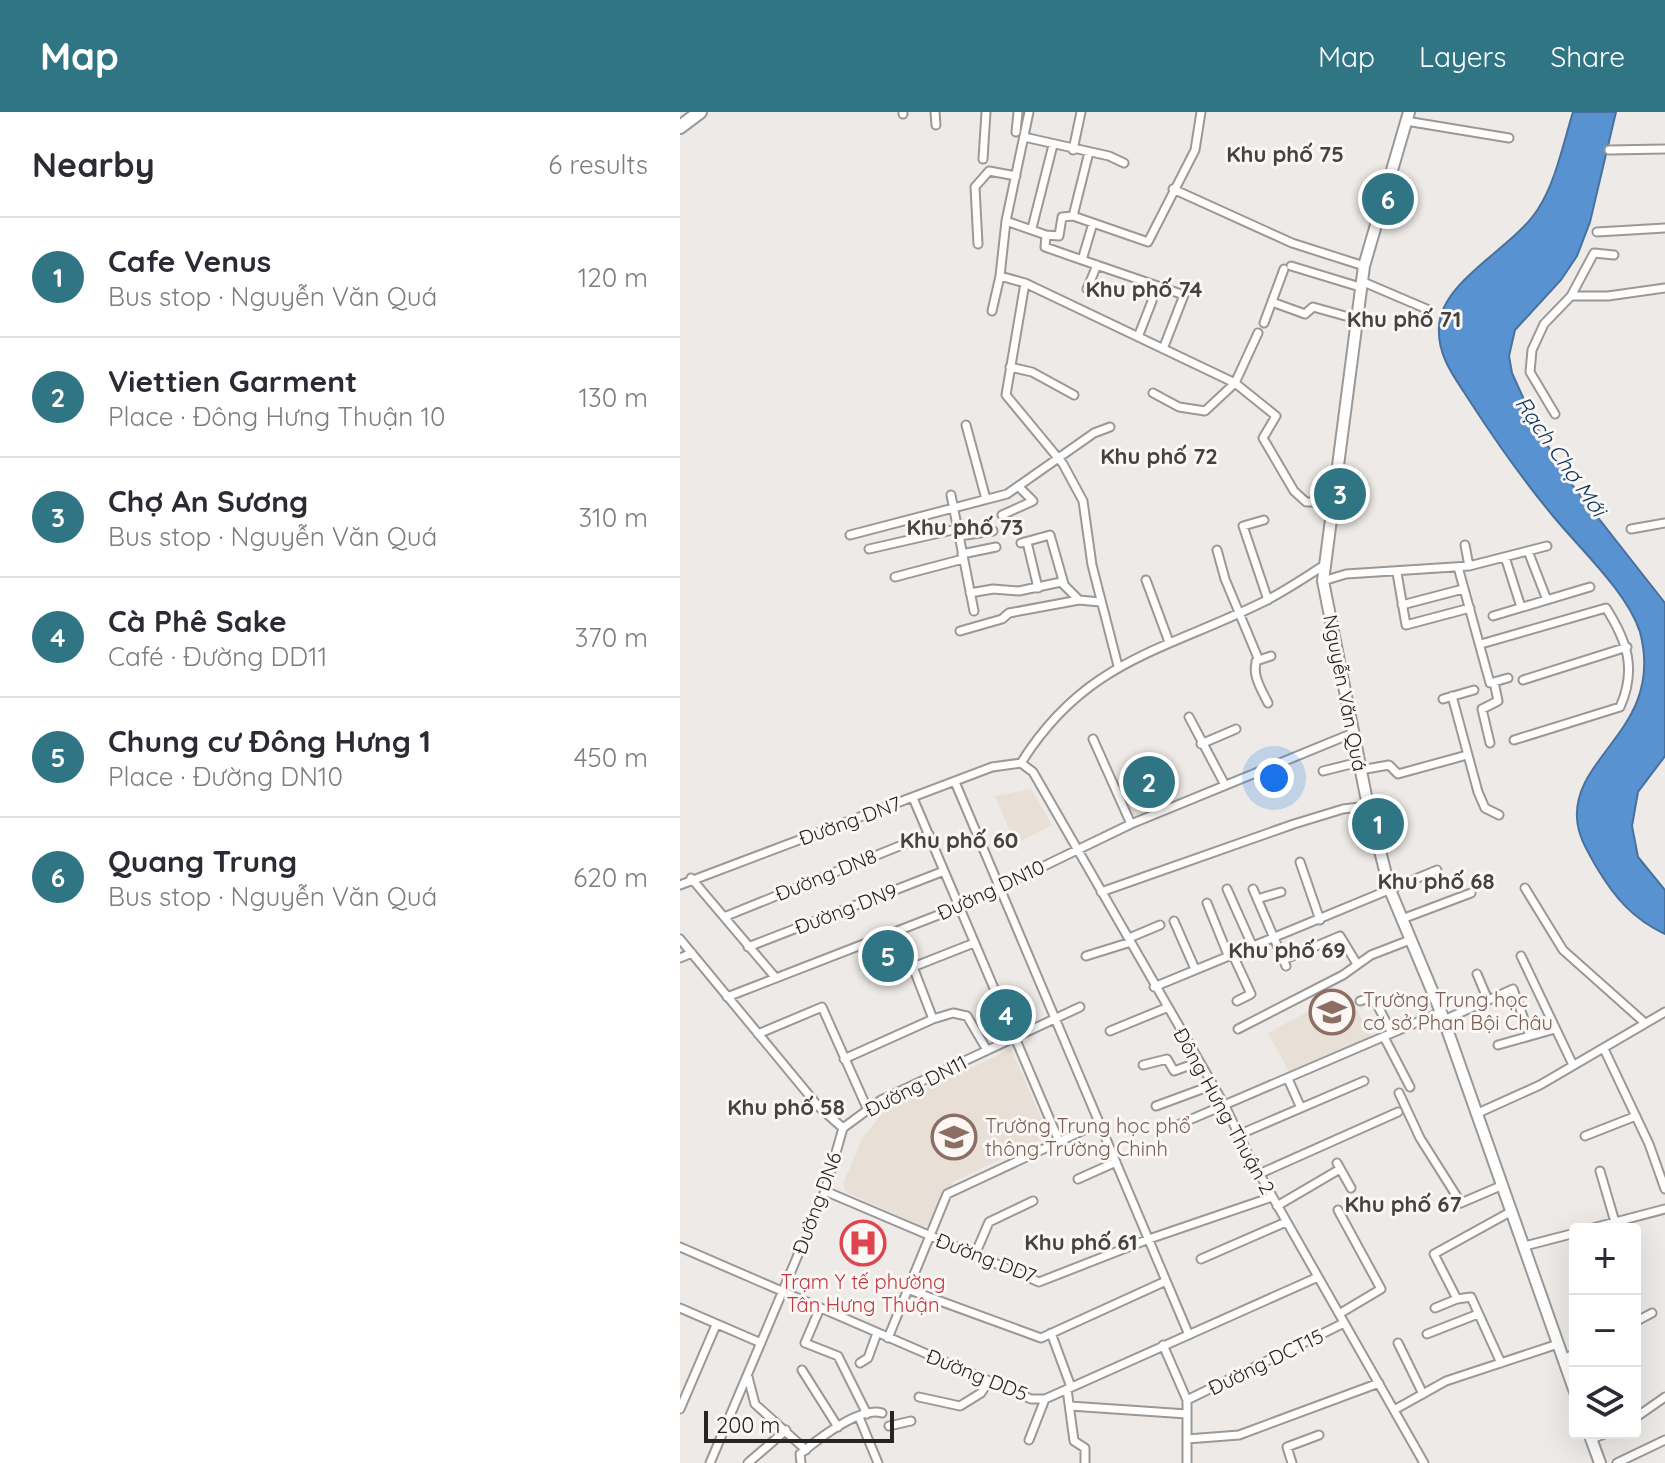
<!DOCTYPE html>
<meta charset="utf-8">
<style>
body{margin:0;font-family:Quicksand,sans-serif;background:#f7f7f7;color:#2b2b33}
.controls{position:absolute;right:24px;bottom:24px;display:grid;overflow:hidden;border-radius:8px;box-shadow:0 8px 32px #0002}
.controls button{width:72px;height:72px;display:grid;place-items:center;padding:0;border:0;border-bottom:2px solid #e1e1e2;background:#fff;color:#2b2b33;font:40px sans-serif}
.scale{position:absolute;left:24px;bottom:20px;width:190px;box-sizing:border-box;padding-left:8px;border:4px solid #262524;border-top:0;font-size:22px;line-height:28px;white-space:nowrap;color:#262524;-webkit-text-stroke:6px #faf7f4;paint-order:stroke}
.you{position:absolute;left:594px;top:666px;width:28px;height:28px;margin:-20px;border:6px solid #fff;border-radius:50%;background:#1a73e8;box-shadow:0 0 0 12px #1a73e833}
.badge{display:grid;place-items:center;width:52px;height:52px;border-radius:50%;background:#2f7583;color:#fff;font-size:26px;font-weight:700}
.pin{position:absolute;translate:-50% -50%;border:4px solid #fff;box-shadow:0 2px 8px #0006}
.list{margin:0;padding:0;list-style:none}
h2{display:flex;justify-content:space-between;align-items:center;height:104px;margin:0;padding:0 32px;font-size:34px}
h2 small{font-size:26px;font-weight:400;color:#7c7c81}
.list li{display:grid;grid-template-columns:52px 1fr auto;gap:24px;align-items:center;box-sizing:border-box;height:120px;padding:0 32px;border-top:2px solid #e1e1e2}
.list b{display:block;font-size:30px;white-space:nowrap}
.list p{margin:0;font-size:26px;white-space:nowrap;color:#7c7c81}
.list em{font-size:26px;font-style:normal;color:#7c7c81}
.icon{flex:none;width:44px;height:44px;fill:none;stroke:currentColor;stroke-width:2;stroke-linecap:round;stroke-linejoin:round}
.map{position:relative;flex:none;width:985px;height:1351px;overflow:hidden}
header{display:flex;align-items:center;gap:48px;box-sizing:border-box;height:112px;padding:0 40px;background:#2f7583;color:#fff}
header strong{font-size:38px}
nav{display:flex;gap:44px;margin-inline-start:auto;font-size:28px}
main{display:flex}
aside{flex:1;background:#fff}
.map>svg:first-child{display:block}
</style>
<header>
<strong>Map</strong>
<nav><a>Map</a><a>Layers</a><a>Share</a></nav>
</header>
<main>
<aside>
<h2>Nearby<small>6 results</small></h2>
<ul class="list">
<li><span class="badge">1</span><div><b>Cafe Venus</b><p>Bus stop · Nguyễn Văn Quá</p></div><em>120 m</em></li>
<li><span class="badge">2</span><div><b>Viettien Garment</b><p>Place · Đông Hưng Thuận 10</p></div><em>130 m</em></li>
<li><span class="badge">3</span><div><b>Chợ An Sương</b><p>Bus stop · Nguyễn Văn Quá</p></div><em>310 m</em></li>
<li><span class="badge">4</span><div><b>Cà Phê Sake</b><p>Café · Đường DD11</p></div><em>370 m</em></li>
<li><span class="badge">5</span><div><b>Chung cư Đông Hưng 1</b><p>Place · Đường DN10</p></div><em>450 m</em></li>
<li><span class="badge">6</span><div><b>Quang Trung</b><p>Bus stop · Nguyễn Văn Quá</p></div><em>620 m</em></li>
</ul>
</aside>
<div class="map">
<svg width="985" height="1351" viewBox="0 0 985 1351">
<rect width="100%" height="100%" fill="#edeae7"/>
<path fill="#e8dfd6" d="M 351,677 L 372,713 L 335,732 L 315,684 Z
M 666,879 L 692,925 L 610,961 L 588,921 Z
M 331,937 L 369,1024 L 273,1070 L 252,1112 L 244,1115 L 166,1080 L 163,1072 L 182,1027 L 206,996 Z"/>
<path fill="#5892d1" stroke="#49719d" stroke-width="2" d="M 893,0 L 936,0 L 910,110 L 897,144 L 881,168 L 835,218 L 829,244 L 832,261 L 857,316 L 890,370 L 985,491 L 985,644 L 958,680 L 952,714 L 958,745 L 985,778 L 985,822 C 953,807 935,786 917,756 C 908,740 898,725 897,706 C 893,643 985,615 960,520 C 947,480 900,437 873,404 C 843,368 817,331 791,291 C 776,267 757,245 759,215 C 761,168 834,136 858,97 C 876,69 883,32 893,0 Z"/>
<g fill="none" stroke-linecap="round" stroke-linejoin="round">
<g stroke="#9b9895" stroke-width="11">
<path id="street" d="M 223,0 L 223,2
M 255,0 L 256,13
M 726,9 L 829,26
M 336,20 L 338,0
M 344,25 L 429,44 L 444,51
M 393,38 L 401,0
M 929,38 L 985,37
M 409,40 L 393,104 L 468,130 L 515,38 L 521,0
M 303,47 L 306,0
M 493,77 L 612,131 L 684,154
M 326,109 L 366,123 L 365,135 L 402,148 L 413,111
M 352,116 L 373,33
M 917,120 L 985,116
M 366,123 L 379,124 L 382,105 L 393,104
M 298,132 L 295,75 L 309,59 L 336,64
M 402,148 L 504,183 L 483,237
M 611,154 L 680,175
M 320,164 L 326,109 L 349,0
M 681,169 L 749,198
M 345,171 L 555,271 L 596,304 L 583,326 L 614,379 L 626,390 L 651,390
M 407,177 L 417,153
M 891,184 L 928,184 L 985,176
M 592,190 L 625,202 L 633,195 L 676,207
M 312,199 L 320,164 L 345,171 L 326,283 L 383,352 L 403,389 L 412,453 L 438,554
M 584,211 L 604,157
M 458,225 L 472,189
M 330,255 L 352,260 L 394,283
M 473,281 L 499,295 L 525,299 L 555,271 L 578,221
M 875,302 L 850,260 L 852,238 L 864,212 L 891,184 L 914,141 L 934,143
M 286,313 L 306,387
M 271,383 L 294,499
M 322,403 L 353,389 L 340,376
M 584,408 L 563,414 L 588,488
M 951,417 L 985,411
M 170,423 L 327,382 L 414,321 L 430,315
M 279,424 L 313,419
M 347,430 L 358,476
M 341,431 L 370,423 L 384,472
M 785,433 L 789,454
M 189,437 L 277,417
M 537,438 L 545,467 L 578,546 C 570,560 581,577 588,591
M 848,439 L 867,488
M 282,442 L 316,435
M 825,445 L 841,495
M 778,455 L 810,571 L 828,566
M 717,461 L 726,513 L 790,496
M 215,465 L 283,447
M 466,468 L 489,530
M 643,469 L 666,462 L 789,454 L 867,434
M 290,481 L 313,477 L 339,479 L 381,470 L 399,488
M 722,493 L 783,477
M 813,504 L 910,475
M 280,519 L 322,507 L 329,501 L 399,488 L 420,490
M 801,532 L 926,496 C 947,529 957,557 940,595 L 834,628
M 576,549 L 591,544
M 843,568 L 947,535
M 772,584 L 798,680 L 805,696 L 819,703
M 763,587 L 794,578
M 509,605 L 545,673
M 413,627 L 451,712
M 810,631 L 802,597 L 818,589 L 814,570
M 521,632 L 556,617
M 341,651 L 353,660 L 545,994 L 567,1040 L 744,1351
M 341,651 C 406,547 485,539 585,489 C 605,479 624,466 643,454
M 680,658 L 709,653 L 718,662 L 787,643
M 643,659 L 679,650
M 275,670 L 509,1223
M 233,686 L 379,1029
M 620,750 L 640,808
M 11,766 L 95,865
M 0,773 L 312,655 L 341,651
M 845,776 L 883,838 L 965,911
M 547,777 L 572,833
M 573,777 L 606,854
M 421,780 L 614,712 L 663,697 L 688,694
M 577,787 L 601,780
M 527,791 L 548,843
M 44,805 L 249,722
M 722,807 L 791,781
M 494,809 L 515,857
M 449,826 L 480,813
M 0,827 L 138,994 L 163,1016
M 68,835 L 264,759
M 552,841 L 571,882 L 557,889
M 406,844 L 451,830
M 841,844 L 893,953
M 0,846 L 12,841
M 603,848 L 660,824 L 677,852
M 797,862 L 808,888
M 474,875 L 757,758
M 47,885 L 279,795 L 451,712 L 673,621
M 680,889 L 693,885 L 712,921
M 253,907 L 273,901 L 287,904 L 307,938
M 764,908 L 833,877 L 850,924
M 558,917 L 663,863 L 691,843 L 730,828
M 430,919 L 486,896
M 78,922 L 142,895 L 187,996
M 704,925 L 730,975
M 818,933 L 875,917
M 924,937 L 969,1032 L 985,1077
M 164,947 L 253,907 L 233,855 L 294,831
M 463,953 L 487,947 L 494,959 L 519,950
M 608,967 L 621,996
M 719,981 L 740,1026 L 781,1091 L 823,1073
M 476,994 L 533,973
M 798,1001 L 860,973 L 985,900
M 493,1015 L 761,900
M 163,1016 L 201,988 L 400,895
M 558,1023 L 684,969
M 905,1024 L 956,1004
M 657,1051 L 671,1076
M 920,1059 L 935,1110
M 579,1062 L 718,1000
M 398,1067 L 436,1050
M 145,1079 L 359,1170 L 469,1127 L 592,1085
M 597,1094 L 660,1057
M 658,1098 L 701,1177 L 659,1202
M 909,1117 L 985,1097
M 845,1134 L 895,1121
M 0,1135 L 351,1287 L 365,1287 L 638,1165
M 294,1145 L 309,1110 L 353,1089
M 521,1147 L 606,1110
M 227,1177 L 361,1226 L 486,1169
M 0,1196 L 81,1231
M 140,1196 L 125,1231 L 158,1244 L 187,1302
M 755,1196 L 777,1187
M 955,1210 L 972,1201
M 371,1221 L 391,1275
M 747,1222 L 798,1202
M 208,1226 L 267,1082 L 419,1011
M 718,1231 L 743,1282
M 483,1233 L 507,1288 L 507,1351
M 884,1247 L 895,1241
M 180,1251 L 188,1246 L 197,1221
M 821,1251 L 791,1185 L 777,1187 L 754,1142 L 832,1099
M 122,1258 L 158,1315
M 68,1265 L 75,1292 L 126,1338
M 387,1277 L 394,1329 L 405,1336 L 405,1351
M 239,1285 L 280,1294 L 301,1281 L 309,1269
M 507,1288 L 664,1211
M 390,1294 L 507,1302
M 0,1297 L 36,1213
M 714,1298 L 766,1269 L 878,1232
M 179,1305 L 198,1351
M 955,1306 L 985,1285
M 209,1314 L 231,1309
M 507,1327 L 559,1323 L 699,1271
M 912,1327 L 927,1321
M 349,1328 L 365,1287
M 30,1351 L 145,1079 L 163,1016
M 68,1351 L 106,1318
M 121,1351 L 120,1342 C 137,1328 180,1294 202,1301
M 612,1351 L 607,1335 L 639,1323
M 937,1351 L 985,1328"/>
</g>
<g stroke="#9b9895" stroke-width="14">
<path id="secondary" d="M 729,0 L 684,154 L 643,469 L 686,684 L 710,778 L 761,900 L 895,1280
M 909,1321 L 920,1351"/>
</g>
<g stroke="#9b9895" stroke-width="16">
<path id="highway" d="M 0,15 L 20,0"/>
</g>
<use href="#street" stroke="#fff" stroke-width="7"/>
<use href="#secondary" stroke="#fff" stroke-width="10"/>
<use href="#highway" stroke="#fff" stroke-width="12"/>
</g>
<defs>
<g id="school-ring" transform="scale(2.3)"><circle r="9.5" fill="#faf7f4" stroke="#8d6e63" stroke-width="1.5"/><path d="M0-5L7-2L0 1L-7-2ZM-4 1L0 2.5L4 1V4Q0 6-4 4Z" fill="#8d6e63"/></g>
<g id="hospital-ring" transform="scale(2.3)"><circle r="9.5" fill="#faf7f4" stroke="#e0444e" stroke-width="1.5"/><path d="M-5-5h3v3.5h4V-5h3V5h-3V1.5h-4V5h-3Z" fill="#e0444e"/></g>
</defs>
<g fill-rule="evenodd">
<use href="#school-ring" x="652" y="900"/>
<use href="#school-ring" x="274" y="1025"/>
<use href="#hospital-ring" x="183" y="1131"/>
</g>
<g text-anchor="middle" stroke-width="6" stroke-linejoin="round" paint-order="stroke">
<g font-size="20" fill="#262524" stroke="#faf7f4">
<text transform="translate(665 581) rotate(79)" y="7">Nguyễn Văn Quá</text>
<text transform="translate(170 709) rotate(-20)" y="7">Đường DN7</text>
<text transform="translate(146 763) rotate(-22)" y="7">Đường DN8</text>
<text transform="translate(311 778) rotate(-25)" y="7">Đường DN10</text>
<text transform="translate(166 797) rotate(-21)" y="7">Đường DN9</text>
<text transform="translate(236 974) rotate(-27)" y="7">Đường DN11</text>
<text transform="translate(544 999) rotate(61)" y="7">Đông Hưng Thuận 2</text>
<text transform="translate(137 1091) rotate(-70)" y="7">Đường DN6</text>
<text transform="translate(306 1146) rotate(21)" y="7">Đường DD7</text>
<text transform="translate(586 1250) rotate(-26)" y="7">Đường DCT15</text>
<text transform="translate(297 1263) rotate(22)" y="7">Đường DD5</text>
</g>
<g font-size="20" fill="#785e54" stroke="#faf7f4" text-anchor="start">
<text x="683" y="895">Trường Trung học<tspan x="683" dy="23">cơ sở Phan Bội Châu</tspan></text>
<text x="305" y="1021">Trường Trung học phổ<tspan x="305" dy="23">thông Trường Chinh</tspan></text>
</g>
<g font-size="20" fill="#be3a42" stroke="#faf7f4">
<text x="183" y="1177">Trạm Y tế phường<tspan x="183" dy="23">Tân Hưng Thuận</tspan></text>
</g>
<g font-size="22" font-weight="bold" fill="#454240" stroke="#faf7f4">
<text x="605" y="50">Khu phố 75</text>
<text x="464" y="185">Khu phố 74</text>
<text x="724" y="215">Khu phố 71</text>
<text x="479" y="352">Khu phố 72</text>
<text x="285" y="423">Khu phố 73</text>
<text x="279" y="736">Khu phố 60</text>
<text x="756" y="777">Khu phố 68</text>
<text x="607" y="846">Khu phố 69</text>
<text x="106" y="1003">Khu phố 58</text>
<text x="723" y="1100">Khu phố 67</text>
<text x="401" y="1138">Khu phố 61</text>
</g>
<g font-size="22" font-style="italic" fill="#0e3861" stroke="#faf7f4">
<text transform="translate(881 344) rotate(55)" y="8">Rạch Chợ Mới</text>
</g>
</g>
</svg>
<div class="controls">
<button>+</button>
<button>−</button>
<button><svg class="icon" aria-label="layers" viewBox="0 0 24 24"><path d="M12 4l9 5-9 5-9-5zM3 14l9 5 9-5"/></svg></button>
</div>
<div class="scale">200 m</div>
<div class="you"></div>
<div class="pin badge" style="left:698px;top:712px">1</div>
<div class="pin badge" style="left:469px;top:670px">2</div>
<div class="pin badge" style="left:660px;top:382px">3</div>
<div class="pin badge" style="left:326px;top:903px">4</div>
<div class="pin badge" style="left:208px;top:844px">5</div>
<div class="pin badge" style="left:708px;top:87px">6</div>
</div>
</main>
